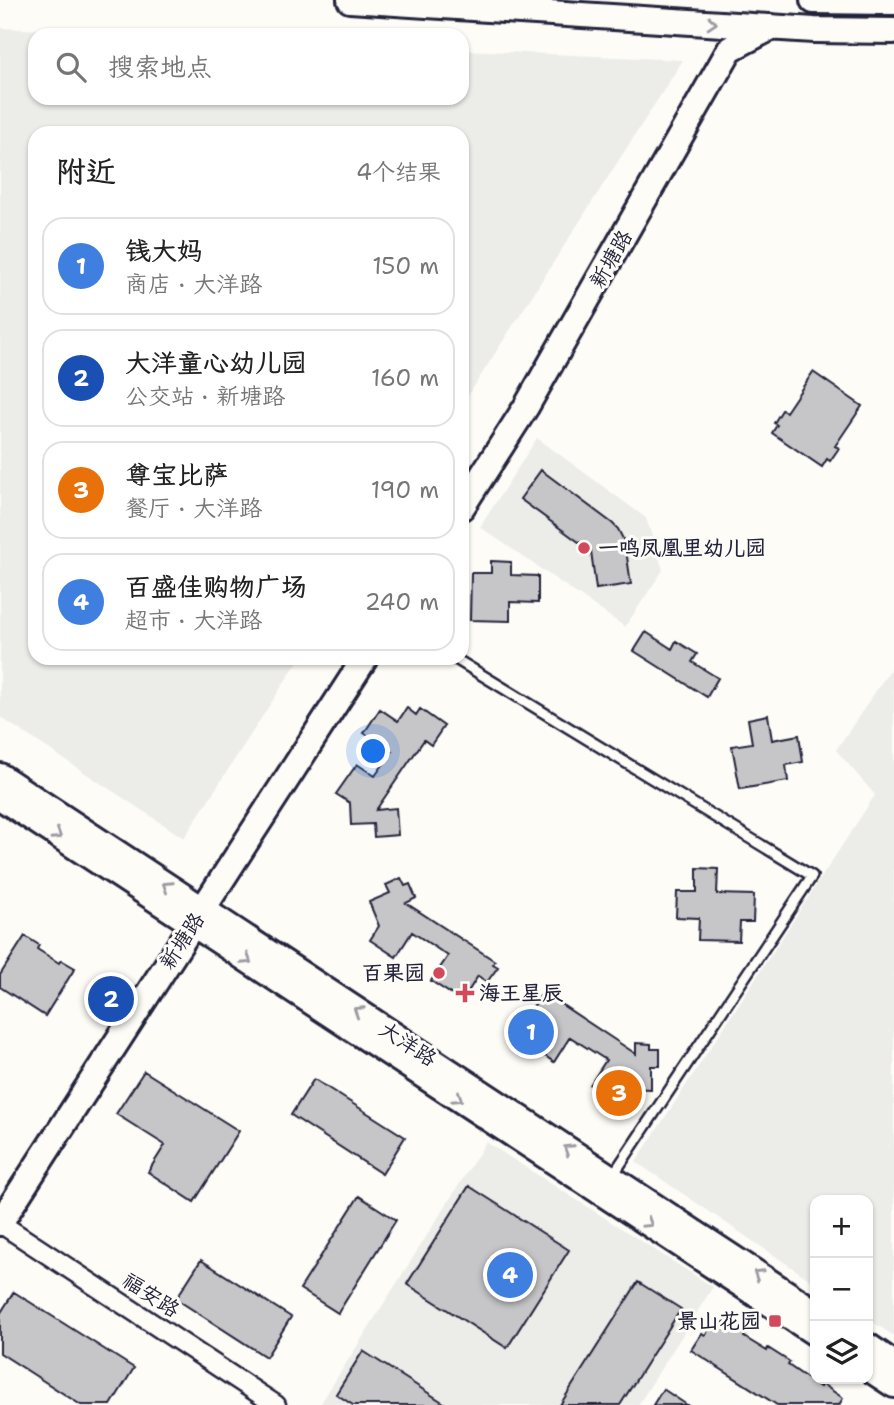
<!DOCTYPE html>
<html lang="zh">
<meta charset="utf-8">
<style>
body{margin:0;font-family:"Shantell Sans","LXGW WenKai TC",sans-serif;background:#f2f2f2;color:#222}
.controls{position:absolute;right:21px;bottom:21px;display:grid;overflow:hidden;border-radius:14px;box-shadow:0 2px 5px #0004}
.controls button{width:63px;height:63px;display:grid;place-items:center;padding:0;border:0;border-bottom:2px solid #e0e0e0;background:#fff;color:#222;font:35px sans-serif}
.you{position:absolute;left:374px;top:752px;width:24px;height:24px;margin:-18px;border:5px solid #fff;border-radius:50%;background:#1a73e8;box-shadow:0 0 0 10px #1a73e833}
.badge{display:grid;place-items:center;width:46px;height:46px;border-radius:50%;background:#ea580c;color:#fff;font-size:23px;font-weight:700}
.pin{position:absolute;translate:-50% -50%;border:4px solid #fff;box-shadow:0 2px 7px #0006}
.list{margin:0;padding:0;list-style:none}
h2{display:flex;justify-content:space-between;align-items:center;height:91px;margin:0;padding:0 28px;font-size:30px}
h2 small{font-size:23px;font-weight:400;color:#767676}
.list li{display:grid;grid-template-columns:46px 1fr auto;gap:21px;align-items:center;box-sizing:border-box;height:98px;margin:0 14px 14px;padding:0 14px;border:2px solid #e0e0e0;border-radius:21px}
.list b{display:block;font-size:26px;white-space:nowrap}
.list p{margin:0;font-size:23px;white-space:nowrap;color:#767676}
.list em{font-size:23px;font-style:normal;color:#767676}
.icon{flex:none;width:38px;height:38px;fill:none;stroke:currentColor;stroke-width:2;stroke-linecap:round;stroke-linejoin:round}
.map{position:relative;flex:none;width:894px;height:1405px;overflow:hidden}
.search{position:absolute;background:#fff;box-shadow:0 2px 5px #0004;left:28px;top:28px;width:441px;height:77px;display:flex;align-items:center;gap:18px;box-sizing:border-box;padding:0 24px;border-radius:21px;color:#767676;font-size:26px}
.panel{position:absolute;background:#fff;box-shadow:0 2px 5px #0004;left:28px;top:126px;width:441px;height:539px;border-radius:21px}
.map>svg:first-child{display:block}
</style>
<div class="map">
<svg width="894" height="1405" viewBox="0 0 894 1405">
<rect width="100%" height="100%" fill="#fdfcf7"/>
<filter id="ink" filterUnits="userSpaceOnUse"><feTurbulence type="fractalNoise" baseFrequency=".0143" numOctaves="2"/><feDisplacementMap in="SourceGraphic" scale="14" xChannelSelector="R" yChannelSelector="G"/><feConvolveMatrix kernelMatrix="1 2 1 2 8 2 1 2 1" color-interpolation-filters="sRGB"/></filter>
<g filter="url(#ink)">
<path fill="#ecece9" d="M 0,28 L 152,35 L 35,35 L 35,98 L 462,98 L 462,50 L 683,60 L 462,405 L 462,133 L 35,133 L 35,658 L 300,658 L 184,838 L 0,717 Z
M 537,438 L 646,518 L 663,570 L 625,627 L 480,527 Z
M 894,664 L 894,1336 L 868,1319 L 868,1200 L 815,1200 L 815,1283 L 636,1162 L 875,795 L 836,750 Z
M 486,1142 L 713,1287 L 638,1405 L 323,1405 L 321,1403 Z"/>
<path fill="#c6c6c8" stroke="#22223b" stroke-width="2" d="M 813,372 L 862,406 L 835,446 L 839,448 L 830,461 L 827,459 L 822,467 L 772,433 L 777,425 L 774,423 L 782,410 L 786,412 Z
M 541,470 L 612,523 L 618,529 L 625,543 L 631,584 L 596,589 L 591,551 L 520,499 Z
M 491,561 L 511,562 L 511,575 L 538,576 L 538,603 L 510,602 L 510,621 L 470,620 L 471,573 L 491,573 Z
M 646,632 L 672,649 L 676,641 L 697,654 L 692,662 L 718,678 L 707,697 L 634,651 Z
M 407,708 L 416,715 L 420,709 L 444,726 L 431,745 L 424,740 L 376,810 L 396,808 L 398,835 L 374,837 L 373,824 L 351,825 L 350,803 L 336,794 L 357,764 L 375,776 L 392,752 L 364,733 L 380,709 L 398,721 Z
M 768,715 L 772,740 L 799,735 L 803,762 L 786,765 L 788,781 L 740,789 L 732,746 L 752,743 L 748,719 Z
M 697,868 L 718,869 L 717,894 L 754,895 L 753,922 L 740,922 L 739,941 L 698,940 L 699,918 L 676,917 L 677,892 L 697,892 Z
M 401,878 L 405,886 L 410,884 L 416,898 L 406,903 L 495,961 L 493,964 L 498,967 L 487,982 L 478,976 L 462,1001 L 431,981 L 448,956 L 412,932 L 396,957 L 370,940 L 379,926 L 369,902 L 390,893 L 386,885 Z
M 25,936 L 39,945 L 37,949 L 59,963 L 61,960 L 75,968 L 45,1016 L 0,987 L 0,975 Z
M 541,995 L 545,998 L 547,995 L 636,1054 L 636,1043 L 651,1044 L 651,1049 L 660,1049 L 660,1066 L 651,1066 L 651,1089 L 625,1088 L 615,1103 L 590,1085 L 606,1060 L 570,1037 L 554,1062 L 523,1041 L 540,1016 L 531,1010 Z
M 144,1071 L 239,1131 L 194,1202 L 148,1172 L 165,1145 L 116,1114 Z
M 314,1079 L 405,1137 L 382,1174 L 291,1115 Z
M 469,1186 L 569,1250 L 507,1348 L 407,1284 Z
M 359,1196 L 396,1220 L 338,1313 L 300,1289 Z
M 201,1260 L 291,1317 L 266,1357 L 176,1299 Z
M 638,1282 L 681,1309 L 620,1405 L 560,1405 Z
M 14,1292 L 134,1368 L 111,1405 L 81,1405 L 0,1353 L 0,1314 Z
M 716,1319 L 723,1324 L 725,1321 L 746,1334 L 744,1337 L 767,1351 L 768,1348 L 790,1362 L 788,1365 L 820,1387 L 822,1384 L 843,1398 L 839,1405 L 777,1405 L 691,1350 L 702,1333 L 705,1335 Z
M 363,1351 L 447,1405 L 353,1405 L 336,1394 Z
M 663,1389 L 687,1405 L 653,1405 Z"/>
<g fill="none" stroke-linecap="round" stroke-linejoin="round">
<g stroke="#22223b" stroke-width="14">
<path id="lane" d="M 454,658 L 812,876 L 613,1175"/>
</g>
<g stroke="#22223b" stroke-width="23">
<path id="street" d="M 0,1223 L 276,1405"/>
</g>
<g stroke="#22223b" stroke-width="30">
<path id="secondary" d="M 350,0 L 814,30 L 894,31
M 462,507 L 526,407 L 730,49 L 772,27
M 0,776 L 815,1312
M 0,797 L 815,1333
M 0,1223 L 365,658
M 868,1346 L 894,1364
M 868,1368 L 894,1385"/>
</g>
<g stroke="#22223b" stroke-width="32">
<path id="primary" d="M 814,0 L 894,1"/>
</g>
<use href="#lane" stroke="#fdfcf7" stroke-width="9"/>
<use href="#street" stroke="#fdfcf7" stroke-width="18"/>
<use href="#secondary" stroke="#fdfcf7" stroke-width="24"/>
<use href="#primary" stroke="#fdfcf7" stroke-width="26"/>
</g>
<defs><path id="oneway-chevron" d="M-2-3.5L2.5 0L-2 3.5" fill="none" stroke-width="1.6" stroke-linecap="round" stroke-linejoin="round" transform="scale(1.75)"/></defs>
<g stroke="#9a9aa2">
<use href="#oneway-chevron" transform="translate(712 23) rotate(4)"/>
<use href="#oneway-chevron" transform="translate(57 835) rotate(33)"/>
<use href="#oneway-chevron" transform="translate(167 886) rotate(-147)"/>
<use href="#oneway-chevron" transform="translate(247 960) rotate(33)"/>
<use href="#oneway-chevron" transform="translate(358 1011) rotate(-147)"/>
<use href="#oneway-chevron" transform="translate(458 1098) rotate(33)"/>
<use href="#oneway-chevron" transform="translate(568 1149) rotate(-147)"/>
<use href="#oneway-chevron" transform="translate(648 1223) rotate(33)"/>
<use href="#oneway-chevron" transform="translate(758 1274) rotate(-147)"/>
</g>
</g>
<g fill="#d1495b" stroke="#fdfcf7" stroke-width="2.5">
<circle cx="584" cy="548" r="7"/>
<circle cx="439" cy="973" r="7"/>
<path d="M461.5 982.5h7v7h7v7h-7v7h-7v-7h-7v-7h7z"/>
<rect x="768" y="1314" width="14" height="14" rx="3.5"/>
</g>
<g text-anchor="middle" stroke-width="6" stroke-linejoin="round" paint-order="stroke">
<g font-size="21" fill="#22223b" stroke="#fdfcf7">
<text transform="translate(611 259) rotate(-60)" y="7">新塘路</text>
<text transform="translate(182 941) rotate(-57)" y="7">新塘路</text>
<text transform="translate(408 1044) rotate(33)" y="7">大洋路</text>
<text transform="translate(151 1295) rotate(33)" y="7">福安路</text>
</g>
<g font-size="21" font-weight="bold" fill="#22223b" stroke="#fdfcf7" text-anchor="start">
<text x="598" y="555">一鸣凤凰里幼儿园</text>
<text x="425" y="980" text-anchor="end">百果园</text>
<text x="479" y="1000">海王星辰</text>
<text x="761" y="1328" text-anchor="end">景山花园</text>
</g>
</g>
</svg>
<div class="controls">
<button>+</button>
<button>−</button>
<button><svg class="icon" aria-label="layers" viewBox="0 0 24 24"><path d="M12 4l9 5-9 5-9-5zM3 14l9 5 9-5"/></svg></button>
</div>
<div class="you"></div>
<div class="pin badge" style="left:531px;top:1032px;background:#3f7fe0">1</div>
<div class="pin badge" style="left:111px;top:999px;background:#1a4fb4">2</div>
<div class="pin badge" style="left:619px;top:1093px;background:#e8710a">3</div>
<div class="pin badge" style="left:510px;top:1275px;background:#3f7fe0">4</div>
<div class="search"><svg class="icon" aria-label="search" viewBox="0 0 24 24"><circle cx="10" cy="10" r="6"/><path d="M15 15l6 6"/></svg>搜索地点</div>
<section class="panel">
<h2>附近<small>4个结果</small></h2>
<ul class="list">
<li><span class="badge" style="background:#3f7fe0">1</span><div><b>钱大妈</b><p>商店 · 大洋路</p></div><em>150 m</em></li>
<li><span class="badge" style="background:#1a4fb4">2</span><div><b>大洋童心幼儿园</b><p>公交站 · 新塘路</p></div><em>160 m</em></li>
<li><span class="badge" style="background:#e8710a">3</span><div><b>尊宝比萨</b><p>餐厅 · 大洋路</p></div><em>190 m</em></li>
<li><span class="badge" style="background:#3f7fe0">4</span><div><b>百盛佳购物广场</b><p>超市 · 大洋路</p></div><em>240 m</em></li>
</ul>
</section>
</div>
